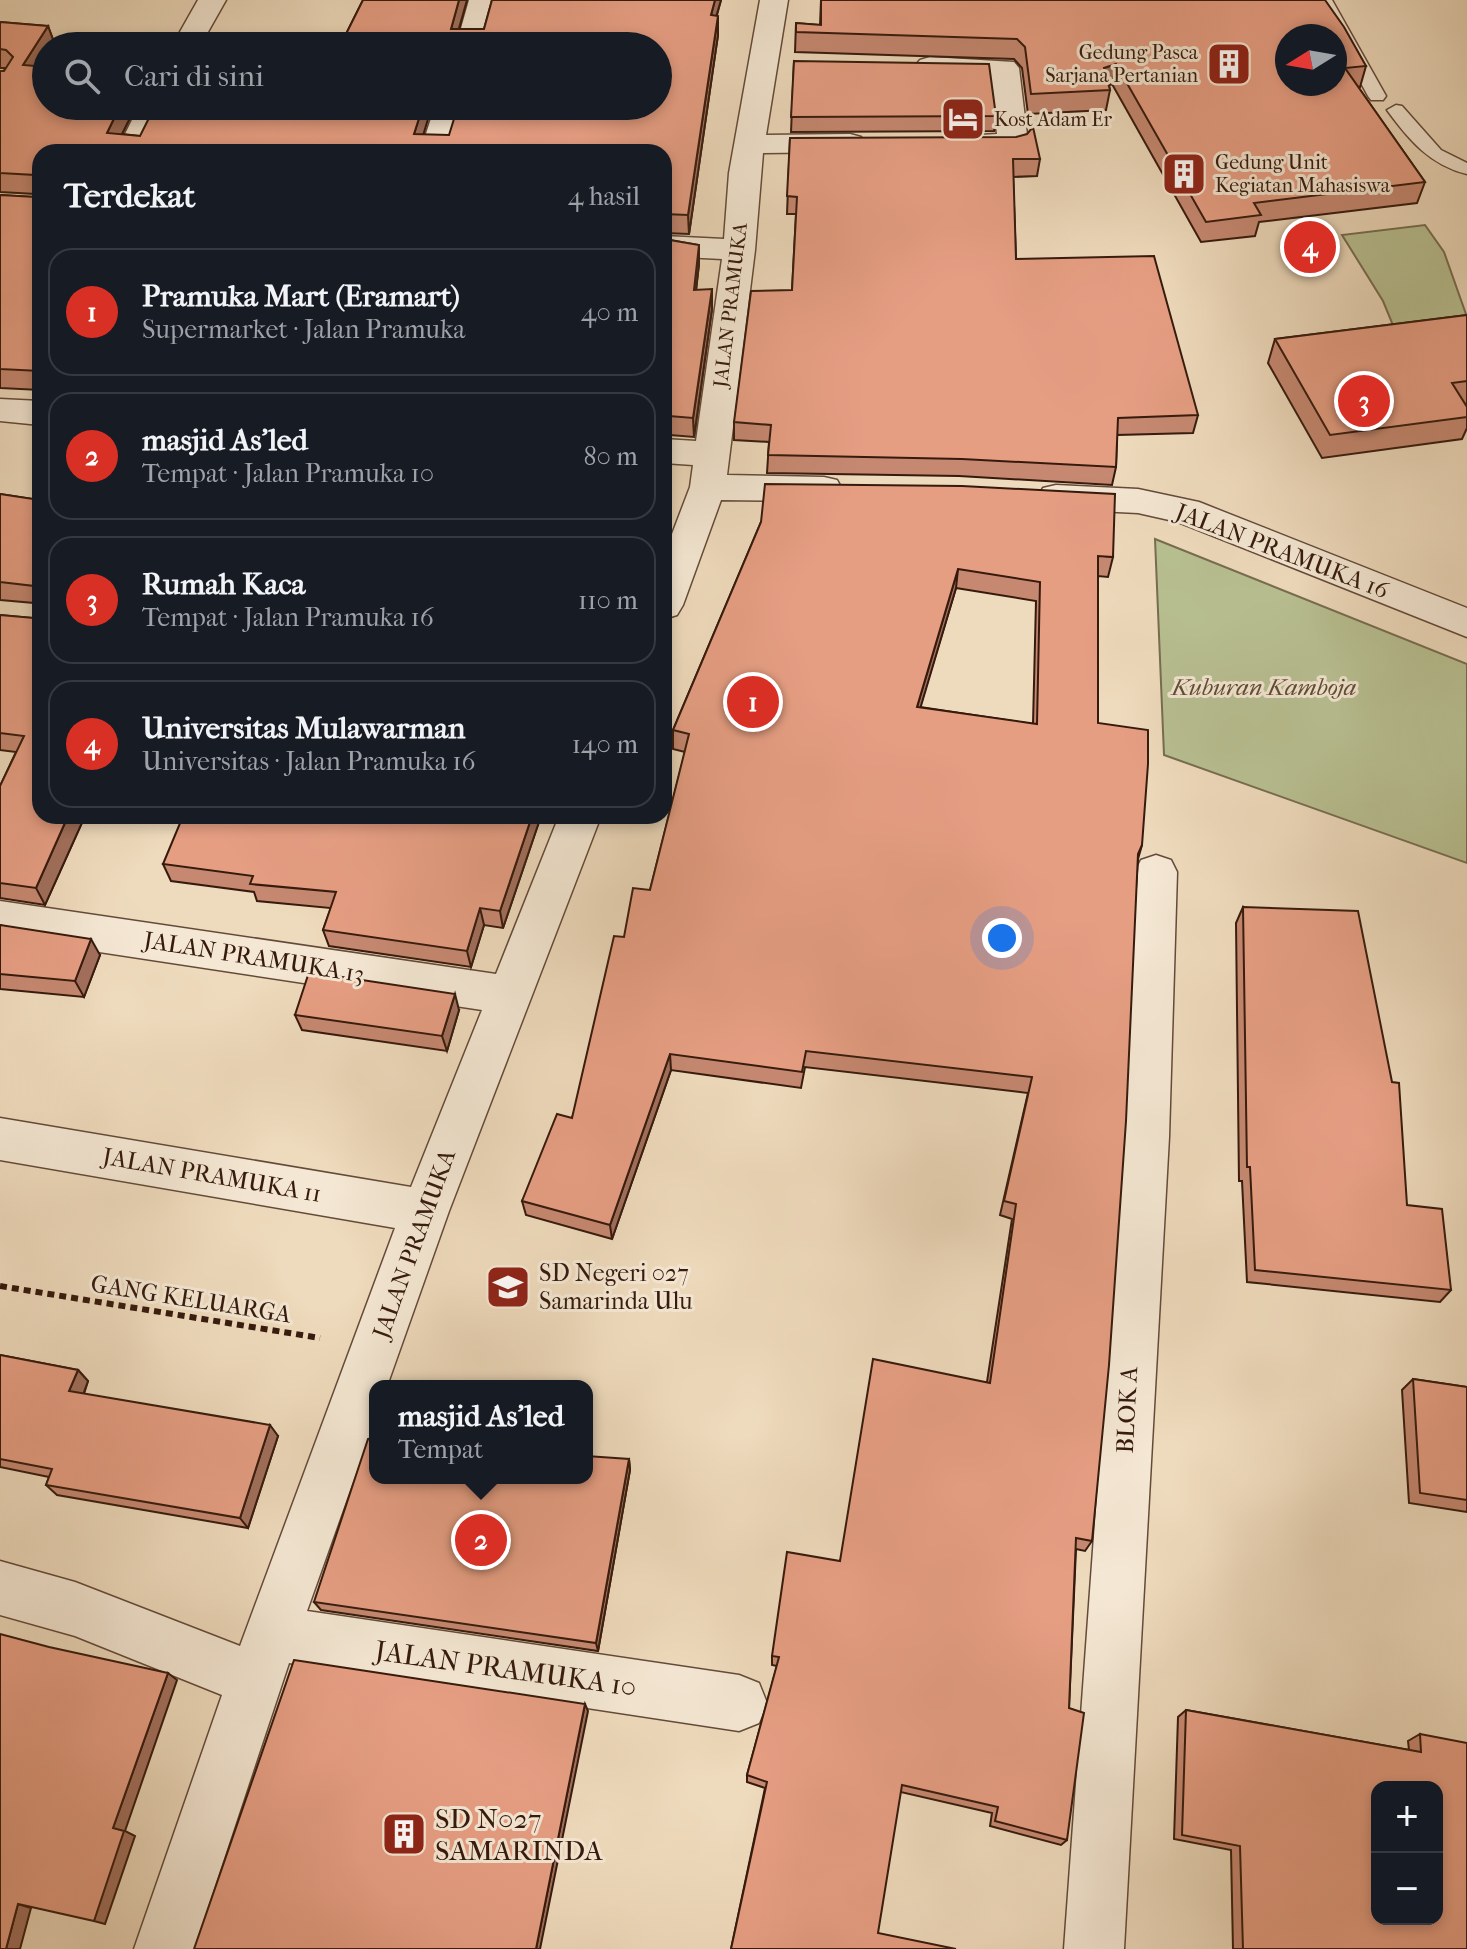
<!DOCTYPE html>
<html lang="id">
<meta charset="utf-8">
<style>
body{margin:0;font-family:"IM FELL French Canon",serif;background:#242831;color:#f1f3f6}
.controls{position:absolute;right:24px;bottom:24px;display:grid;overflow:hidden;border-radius:16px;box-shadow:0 4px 12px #0003}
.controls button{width:72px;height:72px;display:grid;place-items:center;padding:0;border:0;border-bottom:2px solid #363941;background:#171b24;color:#f1f3f6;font:40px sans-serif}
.compass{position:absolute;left:1275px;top:24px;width:72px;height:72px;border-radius:50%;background:#171b24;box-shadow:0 4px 12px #0003;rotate:259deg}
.you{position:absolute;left:1002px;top:938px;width:28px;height:28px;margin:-20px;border:6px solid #fff;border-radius:50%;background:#1a73e8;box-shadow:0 0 0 12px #1a73e833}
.badge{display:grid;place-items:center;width:52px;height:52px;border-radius:50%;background:#d93025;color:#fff;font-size:26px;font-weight:700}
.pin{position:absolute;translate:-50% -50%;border:4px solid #fff;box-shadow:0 2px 8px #0006}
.popup{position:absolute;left:369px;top:1380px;width:224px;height:104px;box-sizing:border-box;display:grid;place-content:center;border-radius:16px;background:#171b24;filter:drop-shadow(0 2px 6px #0005);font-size:26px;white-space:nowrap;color:#9ea1a6}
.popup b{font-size:30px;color:#f1f3f6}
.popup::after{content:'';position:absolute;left:50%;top:100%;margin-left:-16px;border:16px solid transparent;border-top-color:#171b24}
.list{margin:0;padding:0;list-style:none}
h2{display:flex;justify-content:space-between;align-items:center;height:104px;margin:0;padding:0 32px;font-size:34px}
h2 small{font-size:26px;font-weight:400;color:#9ea1a6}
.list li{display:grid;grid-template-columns:52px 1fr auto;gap:24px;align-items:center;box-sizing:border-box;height:128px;margin:0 16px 16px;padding:0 16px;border:2px solid #363941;border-radius:24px}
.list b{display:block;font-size:30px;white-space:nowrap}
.list p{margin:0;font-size:26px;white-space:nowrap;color:#9ea1a6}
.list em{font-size:26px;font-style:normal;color:#9ea1a6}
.icon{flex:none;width:44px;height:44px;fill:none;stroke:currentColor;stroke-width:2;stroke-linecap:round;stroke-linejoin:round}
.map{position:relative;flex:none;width:1467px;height:1949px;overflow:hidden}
.search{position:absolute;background:#171b24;box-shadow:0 4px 12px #0003;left:32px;top:32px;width:640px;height:88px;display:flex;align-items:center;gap:20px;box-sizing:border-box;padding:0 28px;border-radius:44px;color:#9ea1a6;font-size:30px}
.panel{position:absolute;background:#171b24;box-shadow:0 4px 12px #0003;left:32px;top:144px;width:640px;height:680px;border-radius:24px}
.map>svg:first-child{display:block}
</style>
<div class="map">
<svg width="1467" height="1949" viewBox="0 0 1467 1949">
<rect width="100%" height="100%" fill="#eedabc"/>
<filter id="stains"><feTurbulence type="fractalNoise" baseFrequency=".0025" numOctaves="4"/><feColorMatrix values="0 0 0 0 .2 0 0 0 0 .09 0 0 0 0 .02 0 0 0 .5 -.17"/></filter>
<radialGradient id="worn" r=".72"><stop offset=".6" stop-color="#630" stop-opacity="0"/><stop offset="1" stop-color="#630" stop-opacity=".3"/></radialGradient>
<path fill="#b8c092" stroke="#776d50" stroke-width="2" d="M 1425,225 L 1444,252 L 1467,317 L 1397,335 L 1383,301 L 1342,235 Z
M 1155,539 L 1467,664 L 1467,863 L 1164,755 Z"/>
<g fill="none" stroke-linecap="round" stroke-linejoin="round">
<g stroke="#644a39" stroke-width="3">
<path id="lane" d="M 1316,0 L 1332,0 L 1386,96 L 1383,100 L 1371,100 L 1368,96 Z
M 1396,105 L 1402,106 L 1441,150 L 1467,163 L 1467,174 C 1430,165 1409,140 1387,110 Z"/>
</g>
<g stroke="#644a39" stroke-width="3">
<path id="street" d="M 198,0 L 226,0 L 200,46 L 172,46 Z
M 469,0 L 497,0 L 484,46 L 456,46 Z
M 760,0 L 788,0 L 766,135 L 850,134 L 861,137 L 865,143 L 861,149 L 850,152 L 763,153 L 755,250 L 727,475 L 824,477 L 837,480 L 842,489 L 837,498 L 824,501 L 721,500 L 683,605 L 677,615 L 664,619 L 664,555 L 690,487 L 693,465 L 664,463 L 664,439 L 696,441 L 722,259 L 664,256 L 664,236 L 724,239 L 729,173 Z
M 930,57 L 1014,62 L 1019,68 L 1028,143 L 1024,149 L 1013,152 L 948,149 L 944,143 L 948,137 L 997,134 L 990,76 L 920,72 L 915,66 L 920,60 Z
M 139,106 L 169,106 L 146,152 L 116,152 Z
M 435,106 L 465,106 L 450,152 L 420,152 Z
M 0,399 L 40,401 L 40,425 L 0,421 Z
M 1056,485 L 1138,489 L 1199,502 L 1467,608 L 1467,637 L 1178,522 L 1138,513 L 1056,509 L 1043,506 L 1038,497 L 1043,488 Z
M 559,816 L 601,816 L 449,1211 L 387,1386 L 375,1386 L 375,1420 L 307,1611 L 739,1675 L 759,1683 L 767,1703 L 759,1723 L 739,1731 L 289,1663 L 194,1949 L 134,1949 L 222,1695 L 75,1636 L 0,1615 L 0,1561 L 75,1582 L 240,1646 L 395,1228 L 0,1160 L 0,1118 L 411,1187 L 482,1010 L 0,937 L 0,901 L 496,974 Z
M 1156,855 L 1171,860 L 1177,872 L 1169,1137 L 1124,1949 L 1064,1949 L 1123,1137 L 1135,872 L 1141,860 Z"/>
</g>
<path stroke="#361a0d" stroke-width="6" stroke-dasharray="7 5" stroke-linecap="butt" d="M 0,1286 L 320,1338"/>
<use href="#lane" fill="#f4e7d3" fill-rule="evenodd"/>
<use href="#street" fill="#f4e7d3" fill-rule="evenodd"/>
</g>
<path fill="#c68871" stroke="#361a0d" stroke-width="2" fill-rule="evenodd" d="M 363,0 L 467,0 L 459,29 L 484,29 L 492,0 L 721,0 L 717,15 L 718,35 L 689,234 L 664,233 L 664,152 L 40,152 L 40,390 L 0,388 L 0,195 L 35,197 L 35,194 L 0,192 L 0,71 L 4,71 L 5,68 L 0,68 L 0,22 L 48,26 L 55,45 L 46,46 L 46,59 L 41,66 L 46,106 L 136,106 L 122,134 L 140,136 L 449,135 L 658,106 L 340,46 Z
M 821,0 L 1366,66 L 1360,87 L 1358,87 L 1425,182 L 1417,203 L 1259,222 L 1255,236 L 1201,242 L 1112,84 L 1109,85 L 1110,90 L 1106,110 L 1028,114 L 1022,68 L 1014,59 L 795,52 L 796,23 L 820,25 Z
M 794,61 L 996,116 L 994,131 L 791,132 Z
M 790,138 L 1040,159 L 1037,176 L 1013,177 L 1016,259 L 1198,415 L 1193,433 L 1117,435 L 1116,467 L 1112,485 L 959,476 L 767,473 L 769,442 L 734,440 L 734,422 L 792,290 L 796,214 L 787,214 Z
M 664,239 L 699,245 L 699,264 L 696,290 L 712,309 L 694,437 L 670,435 L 664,438 Z
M 1467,315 L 1467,404 L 1465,404 L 1467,407 L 1467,428 L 1462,439 L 1322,458 L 1268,363 L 1275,339 Z
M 0,494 L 40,500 L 40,816 L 85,816 L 45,905 L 0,898 L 0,786 L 16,752 L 0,750 L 0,615 L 33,618 L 34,603 L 0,600 Z
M 761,522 L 1113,557 L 1108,577 L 1098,576 L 1098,723 L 1142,845 L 1138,859 L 1092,1541 L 1085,1551 L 1076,1549 L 1069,1708 L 1067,1840 L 1061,1845 L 990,1826 L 992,1813 L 901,1792 L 731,1949 L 765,1788 L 747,1782 L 747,1775 L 777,1666 L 772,1665 L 772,1656 L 840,1561 L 987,1382 L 1012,1219 L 1000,1215 L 1028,1093 L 805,1067 L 801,1088 L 671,1070 L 612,1239 L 526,1215 L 522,1201 L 572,1118 L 650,890 L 685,752 L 673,749 L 673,730 ZM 956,588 L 1036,601 L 1033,724 L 920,707 Z
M 541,816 L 503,928 L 484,925 L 471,967 L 329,946 L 323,930 L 331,908 L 257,901 L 254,892 L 171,881 L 163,864 Z
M 1243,907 L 1407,1205 L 1451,1290 L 1440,1302 L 1247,1282 L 1242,1181 L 1239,1181 L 1236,923 Z
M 0,925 L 100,955 L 84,997 L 0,989 Z
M 459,1010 L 447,1051 L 302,1030 L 295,1015 Z
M 0,1355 L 78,1370 L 88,1381 L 84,1394 L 278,1436 L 248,1528 L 57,1495 L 46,1485 L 49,1477 L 0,1467 Z
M 1413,1379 L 1467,1387 L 1467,1512 L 1409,1503 L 1402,1390 Z
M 629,1459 L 630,1470 L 598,1651 L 321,1610 L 314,1602 Z
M 1186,1710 L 1409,1750 L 1408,1741 L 1420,1734 L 1467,1949 L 1233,1949 L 1231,1850 L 1174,1839 L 1178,1717 Z"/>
<path fill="#a16f5c" stroke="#361a0d" stroke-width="2" d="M 459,0 L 467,0 L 454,46 L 451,29 Z
M 715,0 L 721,0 L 711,34 L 711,15 Z
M 718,16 L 718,35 L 689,234 L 688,215 Z
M 48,26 L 55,45 L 54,46 L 46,46 L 46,59 L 30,84 L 23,65 Z
M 1116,64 L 1112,84 L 1101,88 L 1104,68 Z
M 120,106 L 136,106 L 113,152 L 107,133 Z
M 423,106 L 432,106 L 418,152 L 414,134 Z
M 699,245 L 699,264 L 694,309 L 694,290 Z
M 712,289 L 712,309 L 694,437 L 693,418 Z
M 669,416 L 670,435 L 664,438 L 664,418 Z
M 666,447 L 666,466 L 664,488 L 664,462 Z
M 958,569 L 956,588 L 915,726 L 917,707 Z
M 68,816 L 85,816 L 45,905 L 36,888 Z
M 532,816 L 541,816 L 503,928 L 500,911 Z
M 480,908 L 484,925 L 471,967 L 467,951 Z
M 91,939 L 100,955 L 84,997 L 75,981 Z
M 455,994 L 459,1010 L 447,1051 L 442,1036 Z
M 670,1054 L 671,1070 L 612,1239 L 610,1225 Z
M 78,1370 L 88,1381 L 80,1403 L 69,1391 Z
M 270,1425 L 278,1436 L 248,1528 L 240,1518 Z
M 629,1459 L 630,1470 L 598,1651 L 596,1643 Z
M 168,1673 L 177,1680 L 125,1831 L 135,1836 L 105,1924 L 94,1921 L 113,1828 Z
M 585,1704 L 588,1711 L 540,1949 L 536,1949 Z
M 18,1904 L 31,1908 L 20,1949 L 6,1949 Z"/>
<path fill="#e69e83" stroke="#361a0d" stroke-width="2" fill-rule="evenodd" d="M 363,0 L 459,0 L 451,29 L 484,29 L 492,0 L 715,0 L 711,15 L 718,16 L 688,215 L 664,214 L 664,152 L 40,152 L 40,371 L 0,369 L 0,195 L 35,197 L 35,175 L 0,173 L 0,71 L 4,71 L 13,57 L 6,50 L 0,49 L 0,22 L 48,26 L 23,65 L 46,67 L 46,106 L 120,106 L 107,133 L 140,136 L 155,106 L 423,106 L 414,134 L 449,135 L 458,106 L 658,106 L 658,46 L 340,46 Z
M 821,0 L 1325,0 L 1344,27 L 1366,66 L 1345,68 L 1425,182 L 1254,203 L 1261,215 L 1206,222 L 1116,64 L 1104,68 L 1110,90 L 1031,94 L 1025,47 L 1017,39 L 796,32 L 796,23 L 821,25 ZM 1287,36 L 1335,36 L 1335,84 L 1287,84 Z
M 794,61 L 989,64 L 996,116 L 791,117 Z
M 1033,127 L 1040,159 L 1013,159 L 1016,259 L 1154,256 L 1198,415 L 1118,418 L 1116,467 L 962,459 L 768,455 L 771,425 L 734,422 L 751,291 L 792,290 L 797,197 L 787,196 L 790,138 L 1016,137 L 1027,134 Z
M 664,239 L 699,245 L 694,290 L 712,289 L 693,418 L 669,416 L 664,418 Z
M 1467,315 L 1467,381 L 1452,383 L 1467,407 L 1467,417 L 1330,435 L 1275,339 Z
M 765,484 L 962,486 L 1115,494 L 1113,557 L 1098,556 L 1098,723 L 1148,730 L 1148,764 L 1142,845 L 1138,854 L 1126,1121 L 1109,1365 L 1092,1541 L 1076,1538 L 1069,1708 L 1084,1713 L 1067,1840 L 995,1821 L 998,1807 L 902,1785 L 878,1933 L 956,1949 L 731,1949 L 767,1782 L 747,1775 L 779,1657 L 772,1656 L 787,1552 L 840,1561 L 873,1359 L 990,1383 L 1016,1204 L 1004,1201 L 1032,1077 L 806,1051 L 802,1072 L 670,1054 L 610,1225 L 522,1201 L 557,1114 L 572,1118 L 614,936 L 624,937 L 633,888 L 650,890 L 689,734 L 673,730 L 761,522 ZM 958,569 L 1040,582 L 1037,724 L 917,707 Z
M 0,494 L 40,500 L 40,816 L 68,816 L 36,888 L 0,883 L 0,786 L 24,736 L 0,733 L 0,615 L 33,618 L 34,586 L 0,582 Z
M 183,816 L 532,816 L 500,911 L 480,908 L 467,951 L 323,930 L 336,892 L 250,884 L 253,876 L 163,864 Z
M 1243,907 L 1358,911 L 1392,1082 L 1399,1083 L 1407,1205 L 1442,1209 L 1451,1290 L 1255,1270 L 1250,1167 L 1247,1167 Z
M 0,925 L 91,939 L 75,981 L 0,974 Z
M 309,972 L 455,994 L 442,1036 L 295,1015 Z
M 0,1355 L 78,1370 L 69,1391 L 270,1425 L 240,1518 L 46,1485 L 52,1469 L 0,1459 Z
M 1413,1379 L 1467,1387 L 1467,1500 L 1420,1493 Z
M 368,1439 L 375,1440 L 375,1478 L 587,1478 L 587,1456 L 629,1459 L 596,1643 L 314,1602 Z
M 0,1634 L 49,1647 L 168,1673 L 113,1828 L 124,1831 L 94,1921 L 18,1904 L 6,1949 L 0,1949 Z
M 294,1660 L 585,1704 L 536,1949 L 194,1949 Z
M 1186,1710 L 1421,1752 L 1420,1734 L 1467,1743 L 1467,1949 L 1243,1949 L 1240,1846 L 1182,1835 ZM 1377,1787 L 1437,1787 L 1437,1919 L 1377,1919 Z"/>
<defs>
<g id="building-square" transform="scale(2.3)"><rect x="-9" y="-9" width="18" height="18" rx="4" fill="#8f2418" stroke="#f4e7d3"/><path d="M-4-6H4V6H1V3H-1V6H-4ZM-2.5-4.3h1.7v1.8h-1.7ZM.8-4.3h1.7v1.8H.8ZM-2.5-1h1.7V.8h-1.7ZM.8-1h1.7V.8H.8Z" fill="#fff"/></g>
<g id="hotel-square" transform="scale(2.3)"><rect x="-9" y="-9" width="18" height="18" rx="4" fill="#8f2418" stroke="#f4e7d3"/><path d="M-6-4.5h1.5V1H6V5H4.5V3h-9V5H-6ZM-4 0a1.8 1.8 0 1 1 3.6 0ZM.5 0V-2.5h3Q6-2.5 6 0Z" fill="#fff"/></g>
<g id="school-square" transform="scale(2.3)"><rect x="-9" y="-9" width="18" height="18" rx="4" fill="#8f2418" stroke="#f4e7d3"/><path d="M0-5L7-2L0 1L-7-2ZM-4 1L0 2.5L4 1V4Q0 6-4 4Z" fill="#fff"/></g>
</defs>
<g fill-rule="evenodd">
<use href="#building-square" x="1229" y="64"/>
<use href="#hotel-square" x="963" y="119"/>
<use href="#building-square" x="1184" y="174"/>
<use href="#school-square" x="508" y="1287"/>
<use href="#building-square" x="404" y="1834"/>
</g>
<g text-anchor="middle" stroke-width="6" stroke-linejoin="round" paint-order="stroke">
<g font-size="20" fill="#361a0d" stroke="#f4e7d3" text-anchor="start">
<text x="1198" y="59" text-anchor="end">Gedung Pasca<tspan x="1198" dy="23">Sarjana Pertanian</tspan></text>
<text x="994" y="126">Kost Adam Er</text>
<text x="1215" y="169">Gedung Unit<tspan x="1215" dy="23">Kegiatan Mahasiswa</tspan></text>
</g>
<g font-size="20" fill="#361a0d" stroke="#f4e7d3">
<text transform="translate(730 305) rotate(-83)" y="7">JALAN PRAMUKA</text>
</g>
<g font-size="24" fill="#361a0d" stroke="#f4e7d3">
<text transform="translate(1282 551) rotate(21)" y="8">JALAN PRAMUKA 16</text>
<text transform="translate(254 957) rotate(9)" y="8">JALAN PRAMUKA 13</text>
<text transform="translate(212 1175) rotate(10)" y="8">JALAN PRAMUKA 11</text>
<text transform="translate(414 1244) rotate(-70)" y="8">JALAN PRAMUKA</text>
<text transform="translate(191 1299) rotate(9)" y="8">GANG KELUARGA</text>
<text transform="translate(1127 1410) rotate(-87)" y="8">BLOK A</text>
</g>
<g font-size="24" font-style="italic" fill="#5d4c35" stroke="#f4e7d3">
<text x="1264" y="695">Kuburan Kamboja</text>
</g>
<g font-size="24" fill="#361a0d" stroke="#f4e7d3" text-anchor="start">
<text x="539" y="1281">SD Negeri 027<tspan x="539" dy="28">Samarinda Ulu</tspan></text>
</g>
<g font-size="28" fill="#361a0d" stroke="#f4e7d3">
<text transform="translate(506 1668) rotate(8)" y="10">JALAN PRAMUKA 10</text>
</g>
<g font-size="28" fill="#361a0d" stroke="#f4e7d3" text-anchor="start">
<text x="435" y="1828">SD N027<tspan x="435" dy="32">SAMARINDA</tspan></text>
</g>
</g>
<rect width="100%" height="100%" filter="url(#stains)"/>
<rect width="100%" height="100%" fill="url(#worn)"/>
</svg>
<div class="controls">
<button>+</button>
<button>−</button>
</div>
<svg class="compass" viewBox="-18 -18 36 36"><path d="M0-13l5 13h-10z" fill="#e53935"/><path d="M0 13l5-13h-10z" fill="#9ea1a6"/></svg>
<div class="you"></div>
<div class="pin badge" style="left:753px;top:702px">1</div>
<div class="pin badge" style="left:481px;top:1540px">2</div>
<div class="popup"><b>masjid As'led</b>Tempat</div>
<div class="pin badge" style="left:1364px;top:401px">3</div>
<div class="pin badge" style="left:1310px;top:247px">4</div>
<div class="search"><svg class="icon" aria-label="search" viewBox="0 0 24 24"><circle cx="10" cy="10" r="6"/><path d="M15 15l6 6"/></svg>Cari di sini</div>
<section class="panel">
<h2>Terdekat<small>4 hasil</small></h2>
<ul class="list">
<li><span class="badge">1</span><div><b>Pramuka Mart (Eramart)</b><p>Supermarket · Jalan Pramuka</p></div><em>40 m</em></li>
<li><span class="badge">2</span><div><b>masjid As'led</b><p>Tempat · Jalan Pramuka 10</p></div><em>80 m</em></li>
<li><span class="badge">3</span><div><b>Rumah Kaca</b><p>Tempat · Jalan Pramuka 16</p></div><em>110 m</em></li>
<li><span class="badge">4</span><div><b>Universitas Mulawarman</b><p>Universitas · Jalan Pramuka 16</p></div><em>140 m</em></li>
</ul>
</section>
</div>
